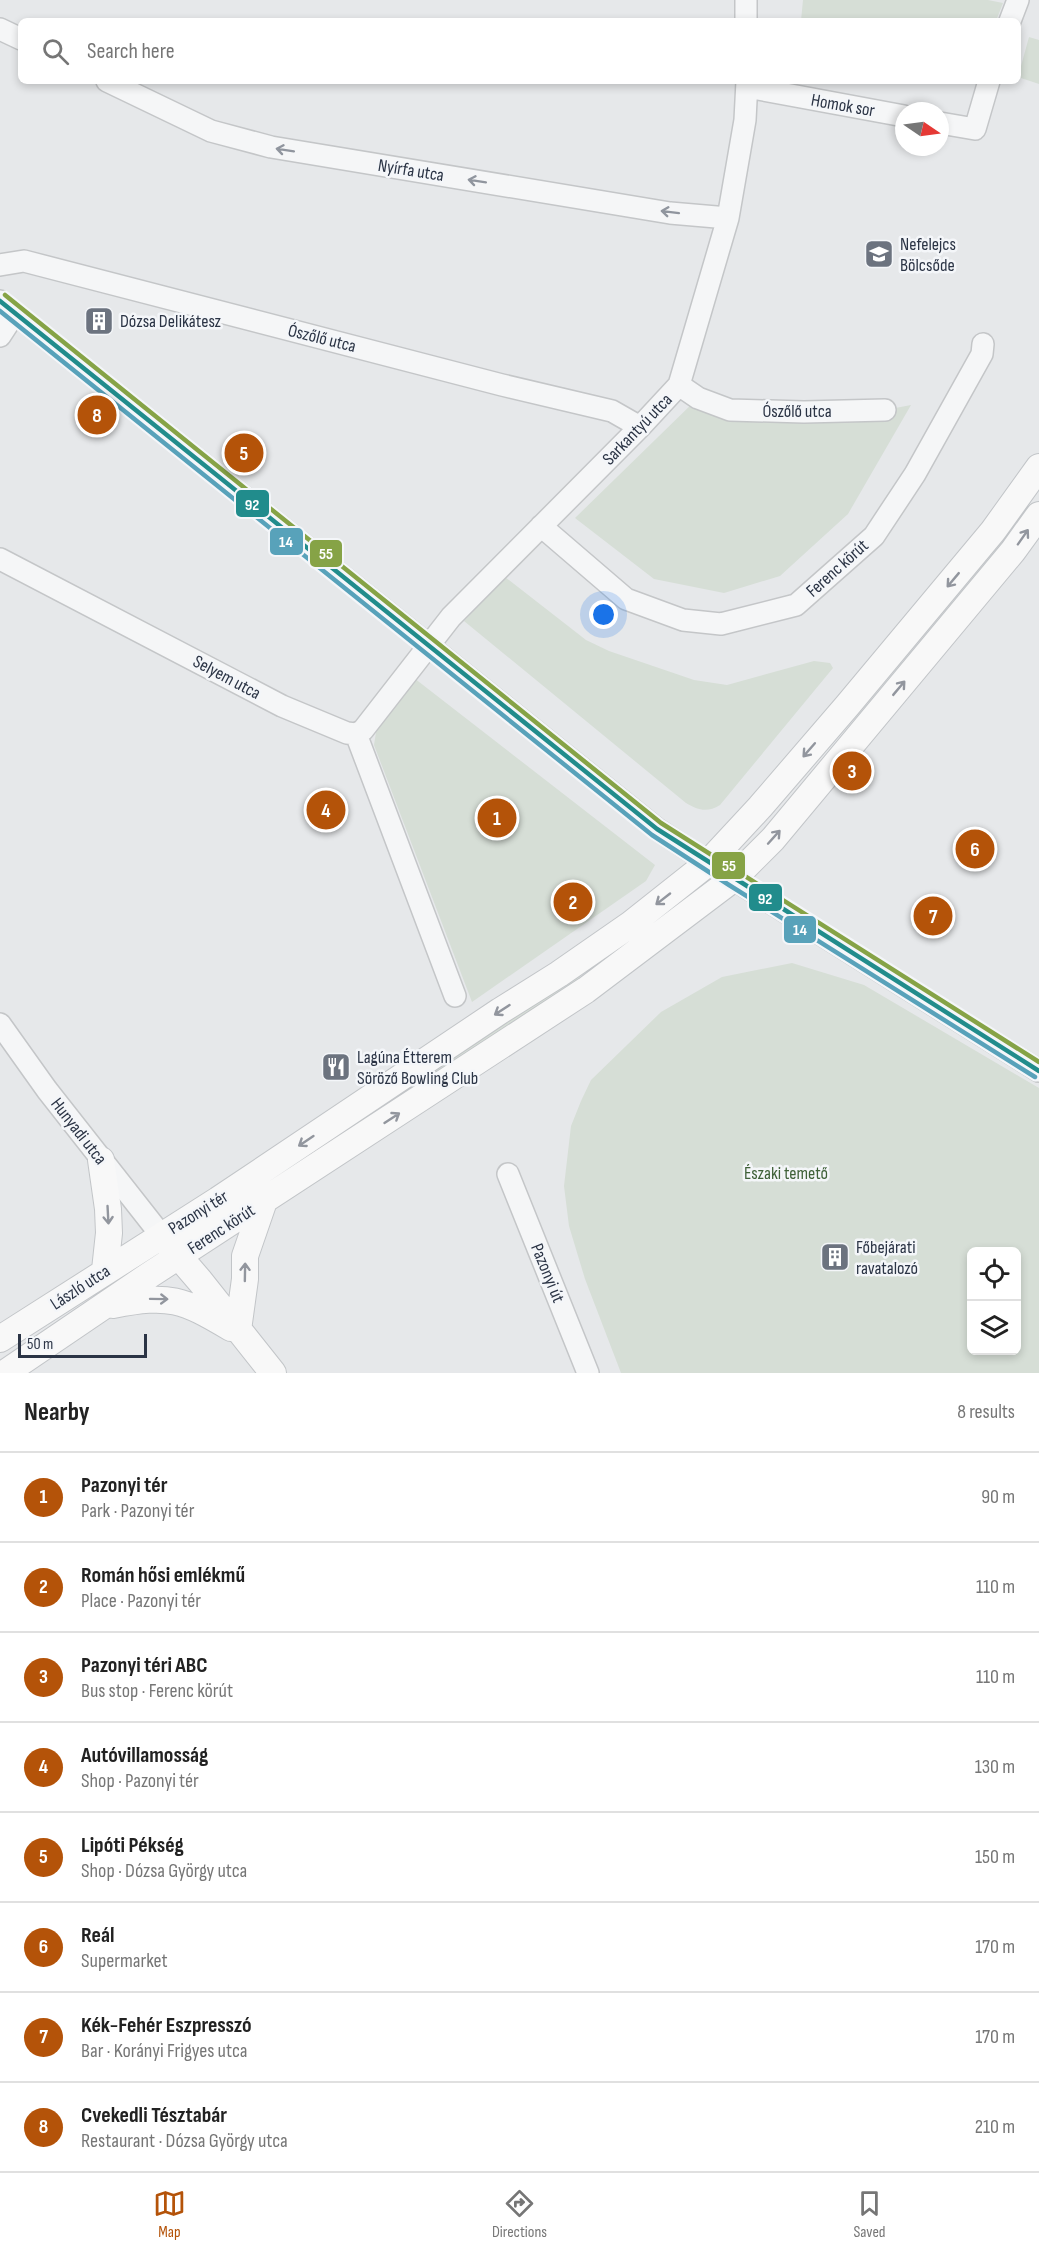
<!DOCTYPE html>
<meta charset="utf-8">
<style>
body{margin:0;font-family:"Sofia Sans Condensed",sans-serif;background:#f6f6f6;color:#222}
.controls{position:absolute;right:18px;bottom:18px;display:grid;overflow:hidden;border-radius:9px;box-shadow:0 3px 9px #0003}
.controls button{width:54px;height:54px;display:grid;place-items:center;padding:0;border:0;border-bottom:2px solid #e0e0e0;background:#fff;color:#222;font:30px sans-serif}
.compass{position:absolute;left:895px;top:102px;width:54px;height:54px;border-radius:50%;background:#fff;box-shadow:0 3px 9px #0003;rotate:103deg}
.scale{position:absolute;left:18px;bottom:15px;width:129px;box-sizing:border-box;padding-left:6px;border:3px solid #2b3445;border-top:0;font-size:16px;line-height:21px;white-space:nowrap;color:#2b3445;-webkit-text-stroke:4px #f4f6f9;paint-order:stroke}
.you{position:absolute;left:604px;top:615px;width:21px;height:21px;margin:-15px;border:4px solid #fff;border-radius:50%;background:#1a73e8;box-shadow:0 0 0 9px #1a73e833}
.badge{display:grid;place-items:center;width:39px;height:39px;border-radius:50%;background:#b45309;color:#fff;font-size:20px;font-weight:700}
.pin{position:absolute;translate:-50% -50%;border:3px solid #fff;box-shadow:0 2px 6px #0006}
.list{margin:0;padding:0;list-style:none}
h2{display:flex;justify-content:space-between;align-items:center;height:78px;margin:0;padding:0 24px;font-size:26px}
h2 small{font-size:20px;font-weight:400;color:#767676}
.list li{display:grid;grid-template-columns:39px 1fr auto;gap:18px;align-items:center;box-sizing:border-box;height:90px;padding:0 24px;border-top:2px solid #e0e0e0}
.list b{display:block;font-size:22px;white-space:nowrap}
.list p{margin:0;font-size:20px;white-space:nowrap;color:#767676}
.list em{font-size:20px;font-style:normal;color:#767676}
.icon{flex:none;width:33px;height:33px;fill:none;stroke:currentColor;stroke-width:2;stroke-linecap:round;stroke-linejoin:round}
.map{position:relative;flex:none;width:1039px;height:1373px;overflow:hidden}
.search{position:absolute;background:#fff;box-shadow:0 3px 9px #0003;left:18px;right:18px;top:18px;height:66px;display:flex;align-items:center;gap:15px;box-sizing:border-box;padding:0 21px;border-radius:9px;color:#767676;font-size:22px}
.sheet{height:798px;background:#fff}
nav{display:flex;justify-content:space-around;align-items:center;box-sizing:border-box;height:84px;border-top:2px solid #e0e0e0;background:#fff;font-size:16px;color:#767676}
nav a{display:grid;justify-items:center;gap:3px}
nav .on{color:#b45309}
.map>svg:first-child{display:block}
</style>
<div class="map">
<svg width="1039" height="1373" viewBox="0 0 1039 1373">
<rect width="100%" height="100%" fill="#e6e8ea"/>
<path fill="#d6ded6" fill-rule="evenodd" d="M 803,0 L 988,0 L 1003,3 L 996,21 L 801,21 Z
M 1029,37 L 1039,40 L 1039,84 L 1018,77 Z
M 698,398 L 885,410 L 911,405 L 848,514 L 780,576 L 724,593 L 654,579 L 575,518 Z
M 505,577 L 586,640 L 609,651 L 694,680 L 727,685 L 814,661 L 830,663 L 833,668 L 720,805 C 707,813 698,810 686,803 L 464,621 Z
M 414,678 L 655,865 L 646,881 L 472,1002 L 374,745 L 377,726 Z
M 600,954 L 575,982 L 324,1146 L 348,1121 Z
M 792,963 L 864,985 L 1039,1088 L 1039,1373 L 621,1373 L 585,1279 L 569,1226 L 564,1186 L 571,1126 L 581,1101 L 591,1080 L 661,1012 L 722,977 ZM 972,1252 L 1016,1252 L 1016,1350 L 972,1350 Z"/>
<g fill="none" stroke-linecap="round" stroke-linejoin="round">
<g stroke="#c4c6c8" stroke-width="24">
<path id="minor" d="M 746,0 L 746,21
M 1010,21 L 1018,0
M 0,29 L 21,39
M 107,81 L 211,131 L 271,147 L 670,213 L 728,218
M 747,87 L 904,116
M 940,123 L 975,129 L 989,81
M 0,265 L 24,261 L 502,385 L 612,411 L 640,427
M 0,301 L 657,829 L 733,879 L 1039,1071
M 0,336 L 15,313
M 679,385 L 698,398 L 730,410 L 804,412 L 885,410
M 541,526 L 626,599 L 683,620 L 721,624 L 796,605 L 874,536 L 915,474 L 982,354 L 983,344
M 0,559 L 282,706 L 347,733 L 356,734 L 363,730 L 451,617 L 640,427 L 679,385 L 728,218 L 745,120 L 747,81
M 356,734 L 455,996
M 0,1024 L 47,1090 L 161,1235
M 508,1174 L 588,1373"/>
</g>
<g stroke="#c2c5c8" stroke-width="28">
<path id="major" d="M 101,1160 L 108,1209 L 109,1233 L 105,1270
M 169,1245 L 200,1281 L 273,1373
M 113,1305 C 170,1294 182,1299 231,1328
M 238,1330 L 245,1279 L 245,1256 L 264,1201
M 0,1339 L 218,1200 L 500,1011 L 559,974 L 631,924 L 708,863 L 760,807 L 847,706 L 993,531 L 1039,467
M 5,1373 L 148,1276 L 586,990 L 733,879 L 773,839 L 1013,551 L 1039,515"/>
</g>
<use href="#minor" stroke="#f5f6f7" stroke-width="21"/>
<use href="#major" stroke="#f8f8f8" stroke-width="26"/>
<g stroke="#f4f6f9" stroke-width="9">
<path id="bus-1" d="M 0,301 L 657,829 L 1039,1071"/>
</g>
<g stroke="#f4f6f9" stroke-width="9">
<path id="bus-2" d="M 0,311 L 652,835 L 729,885 L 1035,1077"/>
</g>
<g stroke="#f4f6f9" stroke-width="9">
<path id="bus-3" d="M 5,295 L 661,823 L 1039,1062"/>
</g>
<use href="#bus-1" stroke="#218c8c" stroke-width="4.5"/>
<use href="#bus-2" stroke="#58a2ba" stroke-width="4.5"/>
<use href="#bus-3" stroke="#86a346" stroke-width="4.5"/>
</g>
<defs><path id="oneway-shaft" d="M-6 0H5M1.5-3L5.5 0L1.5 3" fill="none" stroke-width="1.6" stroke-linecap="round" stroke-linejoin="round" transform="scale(1.5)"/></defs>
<g stroke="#90959e">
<use href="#oneway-shaft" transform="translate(285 150) rotate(-171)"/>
<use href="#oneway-shaft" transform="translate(477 181) rotate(-171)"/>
<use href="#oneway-shaft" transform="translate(670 212) rotate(-173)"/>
</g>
<g stroke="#92969e">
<use href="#oneway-shaft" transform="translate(1023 537) rotate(-55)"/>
<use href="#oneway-shaft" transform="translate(953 580) rotate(130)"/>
<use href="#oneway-shaft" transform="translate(899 688) rotate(-50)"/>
<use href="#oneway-shaft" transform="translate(809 750) rotate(131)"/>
<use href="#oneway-shaft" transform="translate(774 837) rotate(-48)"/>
<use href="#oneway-shaft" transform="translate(663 899) rotate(142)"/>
<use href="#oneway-shaft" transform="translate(502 1010) rotate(147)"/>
<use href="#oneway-shaft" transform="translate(392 1118) rotate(-33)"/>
<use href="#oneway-shaft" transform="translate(306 1141) rotate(146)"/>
<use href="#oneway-shaft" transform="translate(108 1215) rotate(87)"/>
<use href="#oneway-shaft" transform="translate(245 1272) rotate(-89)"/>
<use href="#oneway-shaft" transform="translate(159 1299) rotate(1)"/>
</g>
<defs>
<g id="school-square" transform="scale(1.5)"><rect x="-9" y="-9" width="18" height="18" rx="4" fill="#6c737f" stroke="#f4f6f9"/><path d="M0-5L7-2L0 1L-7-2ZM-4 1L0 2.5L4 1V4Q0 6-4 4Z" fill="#fff"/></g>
<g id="building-square" transform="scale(1.5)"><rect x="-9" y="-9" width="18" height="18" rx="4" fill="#6c737f" stroke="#f4f6f9"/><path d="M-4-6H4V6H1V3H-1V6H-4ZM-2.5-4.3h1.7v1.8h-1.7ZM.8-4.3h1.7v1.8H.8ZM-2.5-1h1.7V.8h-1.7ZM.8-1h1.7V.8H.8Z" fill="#fff"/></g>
<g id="restaurant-square" transform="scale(1.5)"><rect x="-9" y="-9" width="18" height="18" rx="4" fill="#6c737f" stroke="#f4f6f9"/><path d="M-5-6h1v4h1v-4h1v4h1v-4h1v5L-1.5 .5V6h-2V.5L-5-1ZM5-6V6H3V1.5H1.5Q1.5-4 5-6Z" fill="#fff"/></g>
</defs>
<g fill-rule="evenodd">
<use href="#school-square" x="879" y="254"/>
<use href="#building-square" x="99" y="321"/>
<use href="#restaurant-square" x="336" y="1067"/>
<use href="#building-square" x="835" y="1257"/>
</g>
<g text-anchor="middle" stroke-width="5" stroke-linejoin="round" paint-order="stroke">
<g font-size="18" fill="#2b3445" stroke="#f4f6f9">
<text transform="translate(843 105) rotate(10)" y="6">Homok sor</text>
<text transform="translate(411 170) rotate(9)" y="6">Nyírfa utca</text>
<text transform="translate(322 338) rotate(14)" y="6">Ószőlő utca</text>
<text x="797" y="417">Ószőlő utca</text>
<text transform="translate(637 429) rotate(-46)" y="6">Sarkantyú utca</text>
<text transform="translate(837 568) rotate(-42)" y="6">Ferenc körút</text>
<text transform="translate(227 677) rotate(28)" y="6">Selyem utca</text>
<text transform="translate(79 1131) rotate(52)" y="6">Hunyadi utca</text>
<text transform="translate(198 1212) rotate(-32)" y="6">Pazonyi tér</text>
<text transform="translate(221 1229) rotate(-33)" y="6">Ferenc körút</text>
<text transform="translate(548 1273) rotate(68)" y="6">Pazonyi út</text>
<text transform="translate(80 1287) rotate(-33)" y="6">László utca</text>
</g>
<g font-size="18" fill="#2b3445" stroke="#f4f6f9" text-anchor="start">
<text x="900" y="250">Nefelejcs<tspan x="900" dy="21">Bölcsőde</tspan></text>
<text x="120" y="327">Dózsa Delikátesz</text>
<text x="357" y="1063">Lagúna Étterem<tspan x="357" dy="21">Söröző Bowling Club</tspan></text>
<text x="856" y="1253">Főbejárati<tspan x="856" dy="21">ravatalozó</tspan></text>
</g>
<g font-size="18" fill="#3f6138" stroke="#f4f6f9">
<text x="786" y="1179">Északi temető</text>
</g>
</g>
<g stroke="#f4f6f9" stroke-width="2">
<rect x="235" y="489" width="35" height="29" rx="6" fill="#218c8c"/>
<rect x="269" y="527" width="35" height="29" rx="6" fill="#58a2ba"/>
<rect x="309" y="539" width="34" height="29" rx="6" fill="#86a346"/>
<rect x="711" y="851" width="35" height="29" rx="6" fill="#86a346"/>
<rect x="748" y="883" width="35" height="29" rx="6" fill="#218c8c"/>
<rect x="783" y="915" width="34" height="29" rx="6" fill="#58a2ba"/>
</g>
<g font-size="16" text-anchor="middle" font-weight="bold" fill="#fff">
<text x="252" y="510">92</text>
<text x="286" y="547">14</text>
<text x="326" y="559">55</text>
<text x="729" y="871">55</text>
<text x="765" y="904">92</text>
<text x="800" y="935">14</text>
</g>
</svg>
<div class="controls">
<button><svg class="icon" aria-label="locate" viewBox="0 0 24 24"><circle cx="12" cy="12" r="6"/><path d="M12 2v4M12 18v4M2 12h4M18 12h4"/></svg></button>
<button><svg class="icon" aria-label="layers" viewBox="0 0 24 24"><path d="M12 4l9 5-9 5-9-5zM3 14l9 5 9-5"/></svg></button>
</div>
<svg class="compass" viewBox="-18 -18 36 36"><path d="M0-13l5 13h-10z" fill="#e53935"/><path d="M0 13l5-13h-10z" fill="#767676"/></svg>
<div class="scale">50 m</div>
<div class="you"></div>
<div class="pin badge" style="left:497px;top:818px">1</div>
<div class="pin badge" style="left:573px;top:902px">2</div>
<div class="pin badge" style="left:852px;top:771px">3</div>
<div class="pin badge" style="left:326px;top:810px">4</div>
<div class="pin badge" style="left:244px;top:453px">5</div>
<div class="pin badge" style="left:975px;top:849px">6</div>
<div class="pin badge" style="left:933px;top:916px">7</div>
<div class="pin badge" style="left:97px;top:415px">8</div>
<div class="search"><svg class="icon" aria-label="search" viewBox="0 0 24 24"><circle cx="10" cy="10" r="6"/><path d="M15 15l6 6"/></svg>Search here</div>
</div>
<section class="sheet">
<h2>Nearby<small>8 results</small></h2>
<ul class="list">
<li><span class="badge">1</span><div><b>Pazonyi tér</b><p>Park · Pazonyi tér</p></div><em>90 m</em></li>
<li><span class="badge">2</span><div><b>Román hősi emlékmű</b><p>Place · Pazonyi tér</p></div><em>110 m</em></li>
<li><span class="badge">3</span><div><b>Pazonyi téri ABC</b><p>Bus stop · Ferenc körút</p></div><em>110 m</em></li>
<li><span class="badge">4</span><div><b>Autóvillamosság</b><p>Shop · Pazonyi tér</p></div><em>130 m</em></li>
<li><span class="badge">5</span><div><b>Lipóti Pékség</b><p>Shop · Dózsa György utca</p></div><em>150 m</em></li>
<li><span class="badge">6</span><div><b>Reál</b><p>Supermarket</p></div><em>170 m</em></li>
<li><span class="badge">7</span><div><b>Kék-Fehér Eszpresszó</b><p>Bar · Korányi Frigyes utca</p></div><em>170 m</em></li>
<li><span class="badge">8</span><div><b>Cvekedli Tésztabár</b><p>Restaurant · Dózsa György utca</p></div><em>210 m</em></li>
</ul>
</section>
<nav>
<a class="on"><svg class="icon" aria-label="map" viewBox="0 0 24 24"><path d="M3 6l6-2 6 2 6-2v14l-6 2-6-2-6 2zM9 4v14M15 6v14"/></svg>Map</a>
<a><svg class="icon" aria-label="directions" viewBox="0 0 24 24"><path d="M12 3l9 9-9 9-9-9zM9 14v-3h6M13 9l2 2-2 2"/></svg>Directions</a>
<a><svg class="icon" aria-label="saved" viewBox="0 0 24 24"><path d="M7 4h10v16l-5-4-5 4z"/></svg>Saved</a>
</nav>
